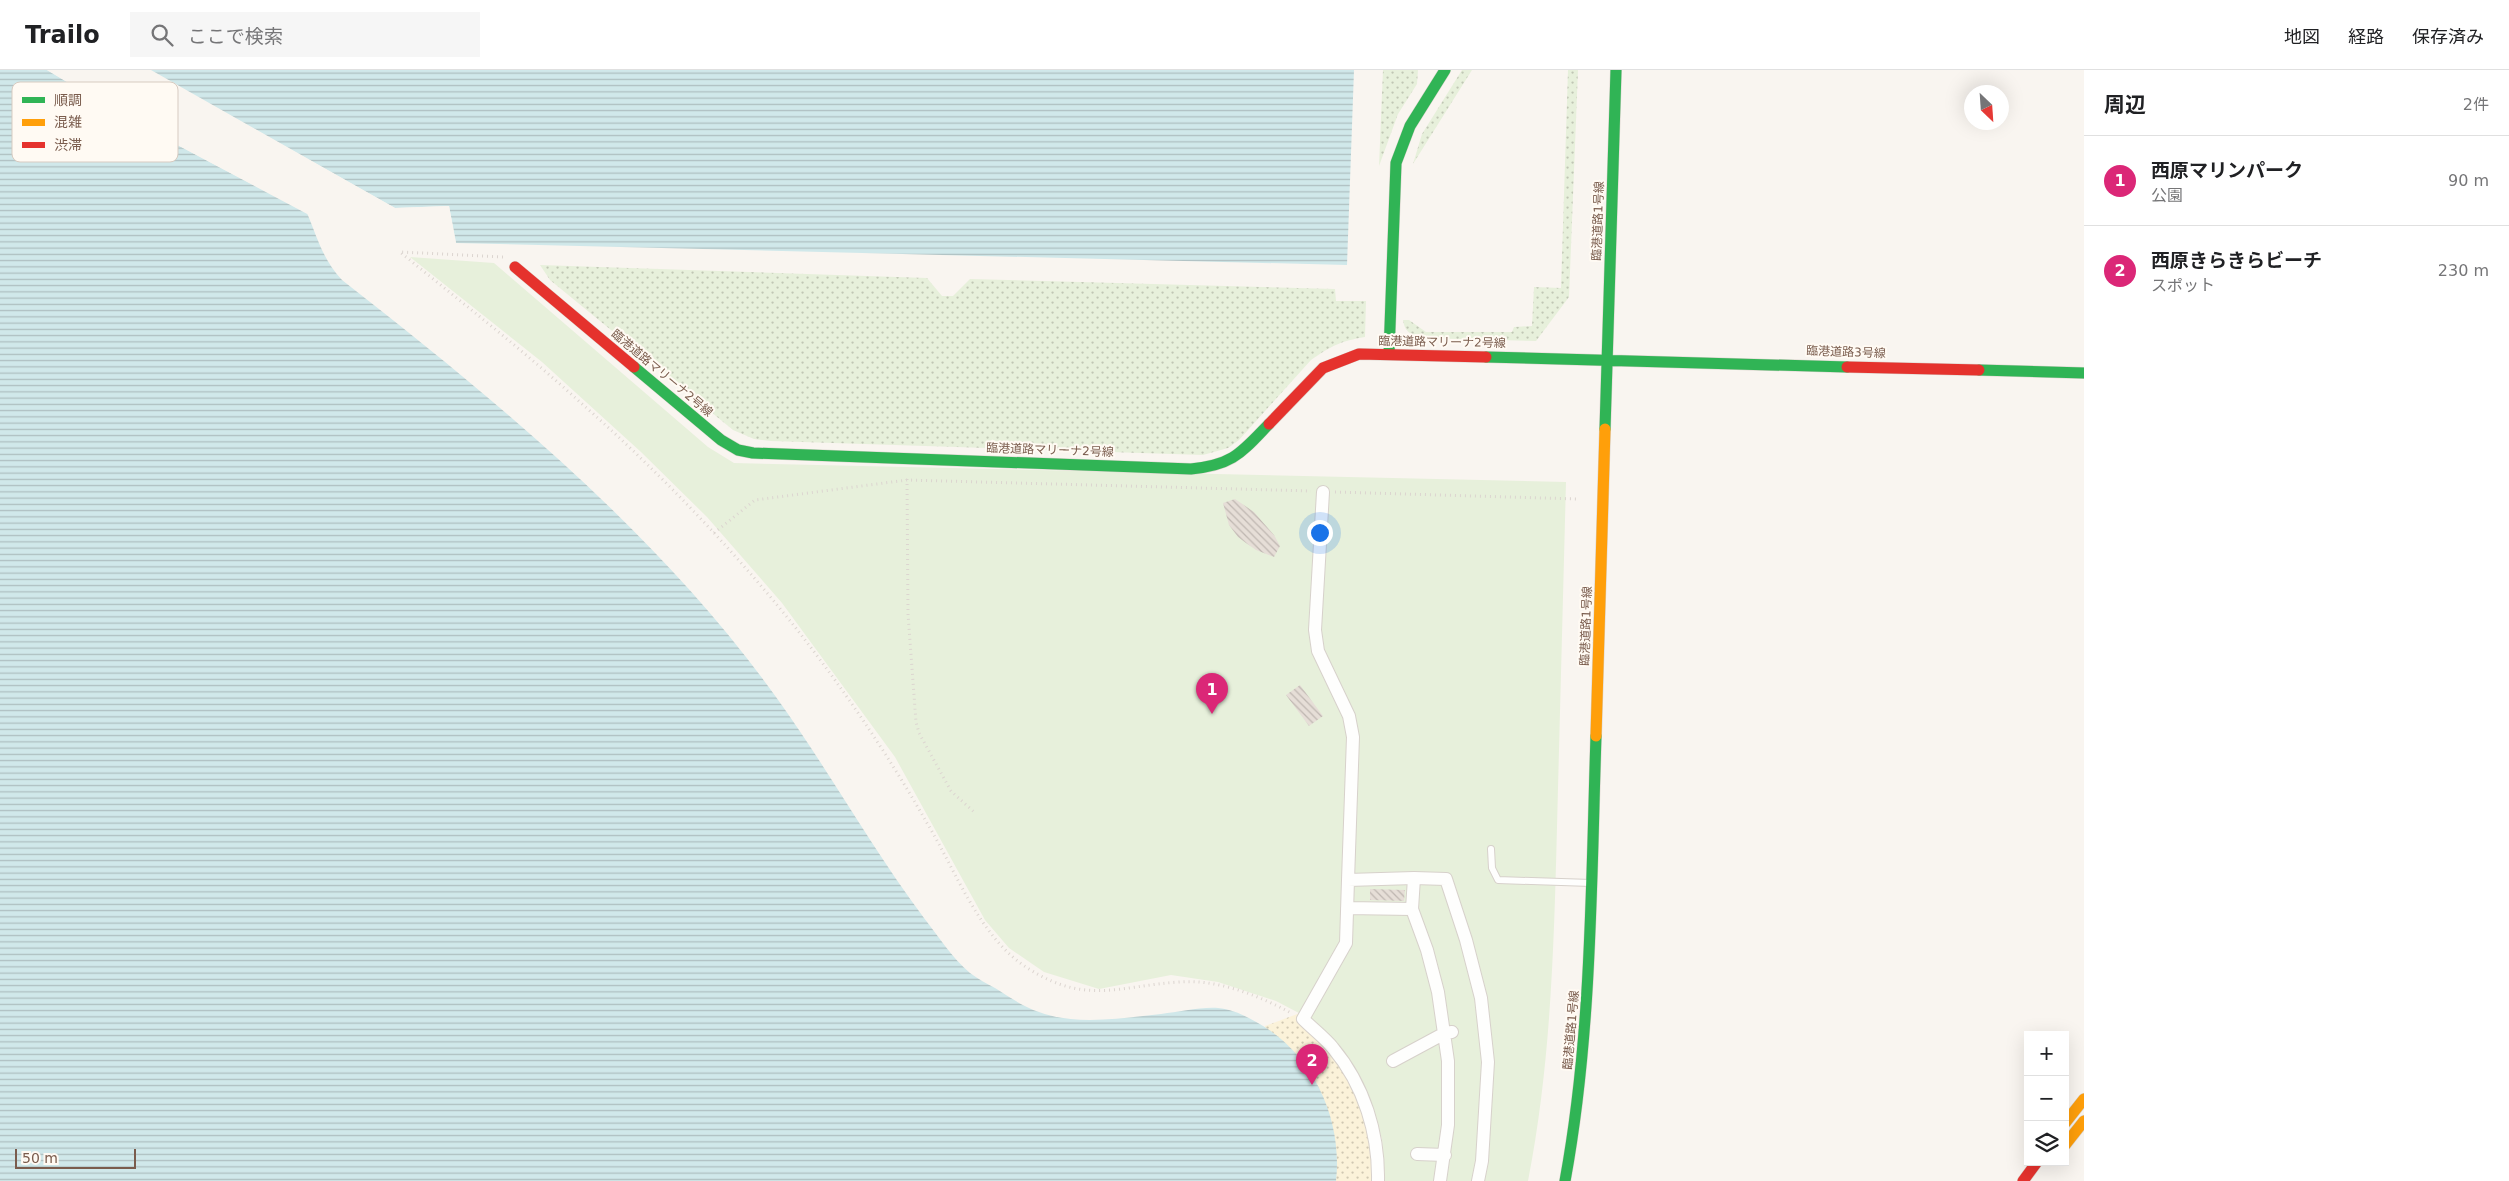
<!DOCTYPE html>
<html lang="ja">
<meta charset="utf-8">
<style>
body{margin:0;font-family:"DejaVu Sans","Noto Sans JP",sans-serif;background:#f6f6f6;color:#202124}
.controls{position:absolute;right:15px;bottom:15px;display:grid;overflow:hidden;border-radius:0px;box-shadow:0 5px 20px #0002}
.controls button{width:45px;height:45px;display:grid;place-items:center;padding:0;border:0;border-bottom:1px solid #e0e0e0;background:#fff;color:#202124;font:25px sans-serif}
.compass{position:absolute;left:1964px;top:15px;width:45px;height:45px;border-radius:50%;background:#fff;box-shadow:0 5px 20px #0002;rotate:155deg}
.scale{position:absolute;left:15px;bottom:12px;width:121px;box-sizing:border-box;padding-left:5px;border:2px solid #7a5c4d;border-top:0;font-size:14px;line-height:18px;white-space:nowrap;color:#7a5c4d;-webkit-text-stroke:4px #fffaf3;paint-order:stroke}
.you{position:absolute;left:1319px;top:462px;width:18px;height:18px;margin:-12px;border:4px solid #fff;border-radius:50%;background:#1a73e8;box-shadow:0 0 0 8px #1a73e833}
.badge{display:grid;place-items:center;width:32px;height:32px;border-radius:50%;background:#db2777;color:#fff;font-size:16px;font-weight:700}
.pin{position:absolute;translate:-50% -41px;filter:drop-shadow(0 1px 2px #0008)}
.pin::after{content:'';position:absolute;top:26px;width:18px;height:15px;background:inherit;clip-path:polygon(0 0,100% 0,50% 100%)}
.list{margin:0;padding:0;list-style:none}
h2{display:flex;justify-content:space-between;align-items:center;height:65px;margin:0;padding:0 20px;font-size:21px}
h2 small{font-size:16px;font-weight:400;color:#757577}
.list li{display:grid;grid-template-columns:32px 1fr auto;gap:15px;align-items:center;box-sizing:border-box;height:90px;padding:0 20px;border-top:1px solid #e0e0e0}
.list b{display:block;font-size:19px;white-space:nowrap}
.list p{margin:0;font-size:16px;white-space:nowrap;color:#757577}
.list em{font-size:16px;font-style:normal;color:#757577}
.icon{flex:none;width:28px;height:28px;fill:none;stroke:currentColor;stroke-width:2;stroke-linecap:round;stroke-linejoin:round}
.map{position:relative;flex:none;width:2084px;height:1111px;overflow:hidden}
header{display:flex;align-items:center;gap:30px;box-sizing:border-box;height:70px;padding:0 25px;background:#fff;border-bottom:1px solid #e0e0e0}
header strong{font-size:24px}
nav{display:flex;gap:28px;margin-inline-start:auto;font-size:18px}
.search{width:350px;height:45px;background:#f6f6f6;display:flex;align-items:center;gap:12px;box-sizing:border-box;padding:0 18px;border-radius:0px;color:#757577;font-size:19px}
main{display:flex}
aside{flex:1;background:#fff}
.map>svg:first-child{display:block}
</style>
<header>
<strong>Trailo</strong>
<div class="search"><svg class="icon" aria-label="search" viewBox="0 0 24 24"><circle cx="10" cy="10" r="6"/><path d="M15 15l6 6"/></svg>ここで検索</div>
<nav><a>地図</a><a>経路</a><a>保存済み</a></nav>
</header>
<main>
<div class="map">
<svg width="2084" height="1111" viewBox="0 0 2084 1111">
<defs>
<pattern id="grass-dots" width="8" height="8" patternUnits="userSpaceOnUse" patternTransform="scale(1.25)"><rect width="8" height="8" fill="#e7f0db"/><path d="M2 2h.1M6 6h.1" fill="none" stroke="#c0c6b4" stroke-width="1.8" stroke-linecap="round"/></pattern>
<pattern id="sand-dots" width="8" height="8" patternUnits="userSpaceOnUse" patternTransform="scale(1.25)"><rect width="8" height="8" fill="#fbf2d9"/><path d="M2 2h.1M6 6h.1" fill="none" stroke="#d0c7b2" stroke-width="1.8" stroke-linecap="round"/></pattern>
<pattern id="water-rules" width="6" height="5" patternUnits="userSpaceOnUse" patternTransform="scale(1.25)"><rect width="6" height="5" fill="#d0e8ea"/><path d="M0 2.5h6" fill="none" stroke="#aebfc0"/></pattern>
<pattern id="building-back-hatch" width="6" height="6" patternUnits="userSpaceOnUse" patternTransform="scale(1.25)"><rect width="6" height="6" fill="#e6ded7"/><path d="M-1 5l2 2M0 0l6 6M5-1l2 2" fill="none" stroke="#bfb7b1"/></pattern>
</defs>
<rect width="100%" height="100%" fill="#f9f5f0"/>
<path fill="url(#grass-dots)" d="M 1383,0 L 1418,0 L 1417,14 L 1398,44 L 1379,96 Z
M 1462,0 L 1472,0 L 1413,94 L 1410,104 L 1422,64 Z
M 1568,0 L 1578,0 L 1569,227 L 1536,271 L 1422,268 C 1411,264 1405,263 1403,250 L 1409,250 L 1426,262 L 1512,262 L 1514,257 L 1532,256 L 1534,217 L 1561,218 Z
M 540,195 L 927,208 L 942,226 L 953,226 L 970,209 L 1335,219 L 1336,231 L 1366,231 L 1365,267 C 1341,271 1331,276 1311,290 L 1239,370 L 1228,378 L 1203,385 L 771,371 L 754,369 L 733,360 L 550,210 Z"/>
<path fill="url(#sand-dots)" d="M 1300,943 C 1348,969 1389,1057 1385,1111 L 1255,1111 L 1265,956 Z"/>
<path fill="#e7f0db" d="M 410,187 L 494,193 L 708,377 L 734,393 L 1566,412 C 1563,527 1560,642 1557,757 C 1554,875 1551,994 1528,1111 L 1385,1111 L 1382,1069 L 1369,1031 L 1336,972 L 1316,952 L 1276,931 L 1218,912 L 1171,905 L 1099,919 L 1044,902 L 1009,878 L 985,850 L 895,687 L 782,533 L 707,447 L 641,382 L 542,292 Z"/>
<path fill="url(#water-rules)" d="M 0,0 L 47,0 L 134,52 L 307,143 C 318,169 322,188 342,210 C 497,331 660,465 776,627 C 828,699 871,777 924,848 C 939,867 952,888 970,903 C 978,909 987,914 995,918 C 1009,927 1024,937 1039,942 C 1076,956 1122,948 1161,944 C 1179,942 1199,937 1218,938 C 1232,939 1246,946 1258,953 C 1313,983 1343,1049 1336,1111 L 0,1111 Z
M 151,0 L 1354,0 L 1347,195 L 456,173 L 449,136 L 395,138 Z"/>
<path fill="#f9f5f0" d="M 47,0 L 52,0 L 136,50 L 309,141 L 311,146 L 134,52 Z
M 149,0 L 395,138 L 449,136 L 456,173 L 453,174 L 447,139 L 394,141 Z"/>
<path fill="url(#building-back-hatch)" d="M 1235,429 L 1254,442 L 1274,465 L 1280,476 L 1274,487 L 1256,480 L 1246,473 L 1238,467 L 1229,455 L 1223,433 Z
M 1300,615 L 1323,646 L 1309,656 L 1286,625 Z
M 1370,819 L 1405,820 L 1404,831 L 1370,830 Z"/>
<g fill="none" stroke-linecap="round" stroke-linejoin="round">
<g stroke="#d7d1cb" stroke-width="8">
<path id="lane" d="M 1491,779 L 1492,798 L 1498,810 L 1591,813"/>
</g>
<g stroke="#d7d1cb" stroke-width="14">
<path id="street" d="M 1323,422 L 1315,560 L 1318,581 L 1349,646 L 1353,667 L 1348,810
M 1347,838 L 1412,839
M 1393,991 L 1445,963 L 1452,962
M 1417,1084 L 1445,1085
M 1378,1111 C 1379,1064 1364,1015 1333,978 C 1325,968 1313,959 1303,949 L 1346,873 L 1348,810 L 1414,808
M 1440,1111 L 1448,1055 L 1448,991 L 1438,922 L 1427,880 L 1412,839 L 1414,808 L 1446,809 L 1466,870 L 1481,928 L 1488,992 L 1482,1091 L 1478,1111"/>
</g>
<g stroke="#d9d2cb" stroke-width="12">
<path id="fast" d="M 1389,284 L 1396,93 L 1410,56 L 1445,0
M 1486,287 L 1847,297
M 634,297 L 721,370 L 738,380 L 753,383 L 1191,399 C 1233,395 1241,383 1269,354
M 1979,300 L 2084,303
M 1605,359 L 1616,0
M 1565,1111 C 1592,964 1591,815 1596,666"/>
</g>
<g stroke="#d9d2cb" stroke-width="12">
<path id="slow" d="M 1596,666 L 1605,359
M 2065,1053 L 2084,1029
M 2065,1075 L 2084,1051"/>
</g>
<g stroke="#d9d2cb" stroke-width="12">
<path id="jam" d="M 515,197 L 634,297
M 1847,297 L 1979,300
M 1269,354 L 1323,298 L 1359,284 L 1486,287
M 2023,1111 L 2037,1092"/>
</g>
<path stroke="#dcd5d0" stroke-width="3" stroke-dasharray="1 4" stroke-linecap="butt" d="M 503,187 L 400,182 C 461,232 523,280 581,333 C 657,400 728,474 791,552 C 841,615 887,683 927,753 C 956,801 980,869 1029,899 C 1086,935 1119,916 1179,912 C 1217,909 1258,925 1291,943
M 907,409 L 908,544 L 916,652 L 919,663 L 951,721 L 974,742
M 1335,422 L 1578,429
M 714,463 L 755,430 L 907,410 L 1311,421"/>
<use href="#lane" stroke="#fefefd" stroke-width="6"/>
<use href="#street" stroke="#fefefd" stroke-width="12"/>
<use href="#fast" stroke="#30b455" stroke-width="11"/>
<use href="#slow" stroke="#ff9f0a" stroke-width="11"/>
<use href="#jam" stroke="#e5322d" stroke-width="11"/>
</g>
<g text-anchor="middle" stroke-width="4" stroke-linejoin="round" paint-order="stroke">
<g font-size="12" fill="#7a5c4d" stroke="#fffaf3">
<text transform="translate(1598 151) rotate(-88)" y="4">臨港道路1号線</text>
<text transform="translate(1442 272) rotate(1)" y="4">臨港道路マリーナ2号線</text>
<text transform="translate(1846 282) rotate(2)" y="4">臨港道路3号線</text>
<text transform="translate(662 303) rotate(40)" y="4">臨港道路マリーナ2号線</text>
<text transform="translate(1050 380) rotate(2)" y="4">臨港道路マリーナ2号線</text>
<text transform="translate(1586 556) rotate(-88)" y="4">臨港道路1号線</text>
<text transform="translate(1571 960) rotate(-85)" y="4">臨港道路1号線</text>
</g>
</g>
<rect x="12" y="12" width="166" height="80" rx="8" fill="#fffaf3" stroke="#d7cbc1" stroke-width="1"/>
<rect x="22" y="27" width="23" height="6" fill="#30b455"/>
<rect x="22" y="49" width="23" height="7" fill="#ff9f0a"/>
<rect x="22" y="72" width="23" height="6" fill="#e5322d"/>
<g font-size="14" fill="#7a5c4d">
<text x="54" y="35">順調</text>
<text x="54" y="57">混雑</text>
<text x="54" y="80">渋滞</text>
</g>
</svg>
<div class="controls">
<button>+</button>
<button>−</button>
<button><svg class="icon" aria-label="layers" viewBox="0 0 24 24"><path d="M12 4l9 5-9 5-9-5zM3 14l9 5 9-5"/></svg></button>
</div>
<svg class="compass" viewBox="-18 -18 36 36"><path d="M0-13l5 13h-10z" fill="#e53935"/><path d="M0 13l5-13h-10z" fill="#757577"/></svg>
<div class="scale">50 m</div>
<div class="you"></div>
<div class="pin badge" style="left:1212px;top:644px">1</div>
<div class="pin badge" style="left:1312px;top:1015px">2</div>
</div>
<aside>
<h2>周辺<small>2件</small></h2>
<ul class="list">
<li><span class="badge">1</span><div><b>西原マリンパーク</b><p>公園</p></div><em>90 m</em></li>
<li><span class="badge">2</span><div><b>西原きらきらビーチ</b><p>スポット</p></div><em>230 m</em></li>
</ul>
</aside>
</main>
